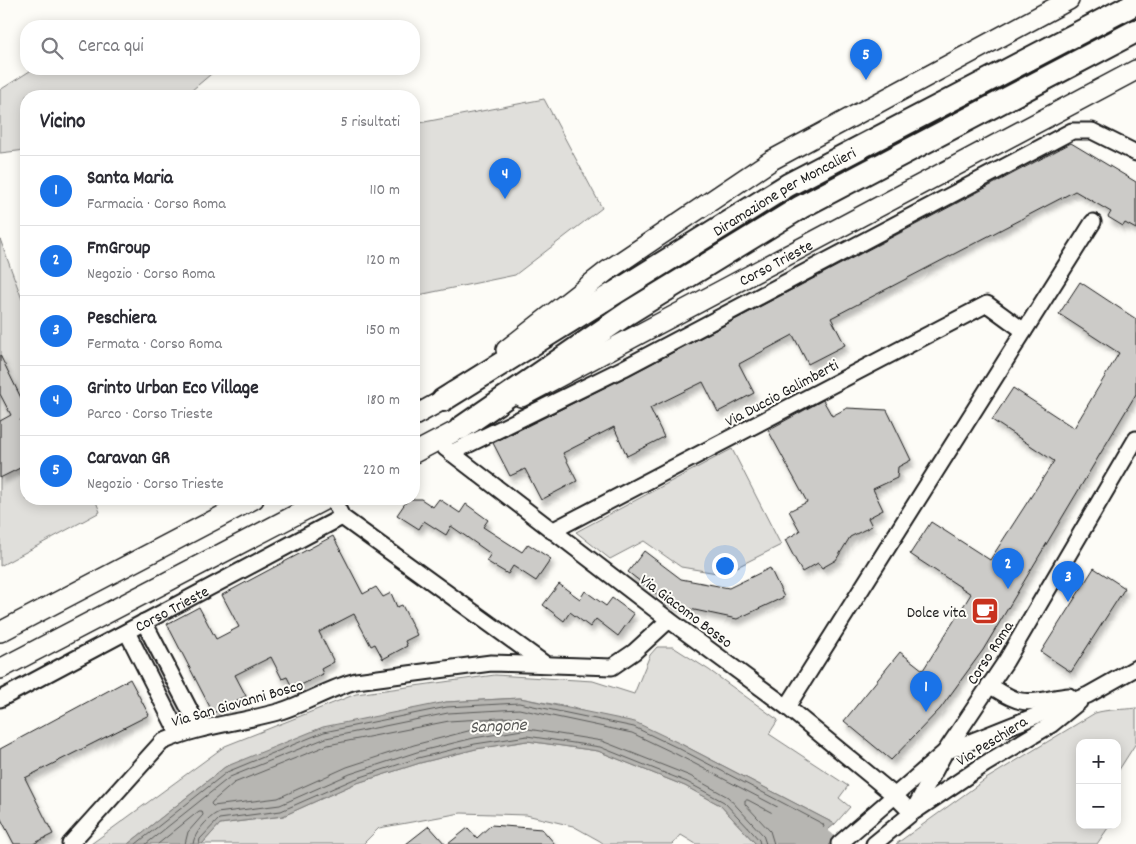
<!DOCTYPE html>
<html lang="it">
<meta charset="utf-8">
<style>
body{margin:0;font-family:Dekko,sans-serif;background:#f7f7f7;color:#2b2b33}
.controls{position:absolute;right:15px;bottom:15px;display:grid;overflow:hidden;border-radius:10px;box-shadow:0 2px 12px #0003}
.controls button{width:45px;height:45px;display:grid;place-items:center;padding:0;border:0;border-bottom:1px solid #e1e1e2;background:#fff;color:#2b2b33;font:25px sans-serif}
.you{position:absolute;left:724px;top:565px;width:18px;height:18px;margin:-12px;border:4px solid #fff;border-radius:50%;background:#1a73e8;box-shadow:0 0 0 8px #1a73e833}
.badge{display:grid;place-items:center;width:32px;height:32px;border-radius:50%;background:#1a73e8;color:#fff;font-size:16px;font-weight:700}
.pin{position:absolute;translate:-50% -41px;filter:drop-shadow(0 1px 2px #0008)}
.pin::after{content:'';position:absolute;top:26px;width:18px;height:15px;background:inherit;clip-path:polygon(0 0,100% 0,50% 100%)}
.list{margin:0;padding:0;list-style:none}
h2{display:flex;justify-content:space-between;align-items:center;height:65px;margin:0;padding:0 20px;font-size:21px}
h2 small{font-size:16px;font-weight:400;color:#7c7c81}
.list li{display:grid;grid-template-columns:32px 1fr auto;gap:15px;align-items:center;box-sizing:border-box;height:70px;padding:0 20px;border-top:1px solid #e1e1e2}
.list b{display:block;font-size:19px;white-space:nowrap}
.list p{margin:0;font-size:16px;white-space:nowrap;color:#7c7c81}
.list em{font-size:16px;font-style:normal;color:#7c7c81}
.icon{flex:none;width:28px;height:28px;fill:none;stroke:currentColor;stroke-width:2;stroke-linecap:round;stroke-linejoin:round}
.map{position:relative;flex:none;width:1136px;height:844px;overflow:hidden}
.search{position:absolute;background:#fff;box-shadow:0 2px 12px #0003;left:20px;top:20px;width:400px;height:55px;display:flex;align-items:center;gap:12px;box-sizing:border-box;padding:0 18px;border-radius:20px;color:#7c7c81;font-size:19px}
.panel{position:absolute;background:#fff;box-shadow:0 2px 12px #0003;left:20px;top:90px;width:400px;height:415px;border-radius:20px}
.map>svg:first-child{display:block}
</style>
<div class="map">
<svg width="1136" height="844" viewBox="0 0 1136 844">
<defs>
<filter id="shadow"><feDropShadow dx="3" dy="5.5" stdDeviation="2.5" flood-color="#0004"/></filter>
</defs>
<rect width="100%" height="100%" fill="#fdfcf7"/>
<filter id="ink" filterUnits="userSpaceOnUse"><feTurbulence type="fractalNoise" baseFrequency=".02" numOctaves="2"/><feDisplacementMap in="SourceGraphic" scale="10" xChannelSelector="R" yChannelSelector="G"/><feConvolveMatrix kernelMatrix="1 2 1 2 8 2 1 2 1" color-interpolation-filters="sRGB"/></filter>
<g filter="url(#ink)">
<path fill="#e0dfdb" stroke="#7e7e7c" d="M 33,69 L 217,69 L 185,96 L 26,96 L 26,150 L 0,153 L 0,90 Z
M 544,99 L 602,208 L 515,275 L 414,296 L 414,124 Z
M 0,239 L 26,310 L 26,499 L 95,499 L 100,512 L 0,566 Z
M 732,449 L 781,545 L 723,574 L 681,567 L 644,541 L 610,559 L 576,532 Z
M 143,643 L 147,643 L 190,724 L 188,726 L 182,727 L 142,646 Z
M 657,647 L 673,647 L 709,670 L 778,720 L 769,734 L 848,786 L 839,798 L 850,807 L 835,824 L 681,744 L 573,708 L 520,698 L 446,702 L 225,767 L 128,844 L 91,844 L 225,746 L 356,694 L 495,675 L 593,681 L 634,694 L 650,655 Z
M 1136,708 L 1136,743 L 1117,773 L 1117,743 L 1080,743 L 1080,825 L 1110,825 L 1097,844 L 896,844 L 986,779 L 1095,713 C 1108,709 1122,710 1136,708 Z
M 527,741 L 598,751 L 685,786 L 720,805 L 756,844 L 696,844 L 681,835 L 673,844 L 604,844 L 600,841 L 573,826 L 526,815 L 461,813 L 379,828 L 363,844 L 202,844 L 220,824 L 283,816 L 354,784 L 420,763 L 476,749 Z"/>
<path fill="#b7b6b2" stroke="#797876" d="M 520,698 L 635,722 L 681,744 L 835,824 L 811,844 L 756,844 L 720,805 L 685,786 L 598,751 L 527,741 L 476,749 L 420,763 L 354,784 L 283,816 L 220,824 L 202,844 L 128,844 L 225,767 L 323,727 L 446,702 Z"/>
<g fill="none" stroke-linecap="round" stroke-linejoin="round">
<path stroke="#5a5a58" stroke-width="1" d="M 518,717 L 523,718 L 523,722 L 472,730 L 414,745 L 347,767 L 278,798 L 213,806 L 211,804 L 212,802 L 234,783 L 328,745 L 449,721 Z
M 136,844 L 227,772 L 324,732 L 447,707 L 519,703 L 634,727 L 678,748 L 823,824 L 824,827 L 810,839 L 809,844
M 146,844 L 230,777 L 326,738 L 448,713 L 519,709 L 632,733 L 676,754 L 812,825 L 812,828 L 804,836 L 802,844
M 158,844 L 199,811 L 202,811 L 203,815 L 188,832 L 185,844
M 193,844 C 194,833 208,818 217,813 L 280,805 L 350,774 L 417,752 L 474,738 L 528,729 L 602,741 L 690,776 L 728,797 L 763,835 L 766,844
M 199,844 L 200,839 L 219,819 L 281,811 L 352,780 L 418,758 L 475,744 L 527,736 L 600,747 L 687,782 L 724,802 L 753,833 L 759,840 L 760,844
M 774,844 L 770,831 L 745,804 L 745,800 L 748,800 L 799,827 L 800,829 L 796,836 L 795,844"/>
<path stroke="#b7b6b2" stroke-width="29" d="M 784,820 L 822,844"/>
</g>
<path fill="#cccbc8" stroke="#1c1c1c" filter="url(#shadow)" d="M 1071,143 L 1136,182 L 1136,229 L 1125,223 L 1123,226 L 1108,217 L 1111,212 L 1075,191 L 831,318 L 845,345 L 808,364 L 793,335 L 739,364 L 754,393 L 718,412 L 703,382 L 650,408 L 664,437 L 627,456 L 614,427 L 563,453 L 577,481 L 541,500 L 525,469 L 510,476 L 493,443 L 628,376 Z
M 1080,282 L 1136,319 L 1136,394 L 983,650 L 940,709 L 891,760 L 844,721 L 900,652 L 923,670 L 971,594 L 910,554 L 931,522 L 990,560 L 1054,461 L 992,420 L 1013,388 L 1074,428 L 1119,353 L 1059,314 Z
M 0,355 L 26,408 L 26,417 L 20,420 L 26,432 L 26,465 L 0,478 L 0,421 L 11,415 L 0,394 Z
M 823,400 L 832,416 L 847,408 L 887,410 L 911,460 L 898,467 L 897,478 L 873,489 L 883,510 L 868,518 L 872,526 L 850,537 L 836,560 L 822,568 L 818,563 L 802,572 L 785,540 L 800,531 L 789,511 L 807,502 L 768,430 Z
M 408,499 L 421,499 L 433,507 L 439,499 L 460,513 L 466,504 L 488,520 L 483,527 L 522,552 L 528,544 L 551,559 L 536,581 L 513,566 L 508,574 L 486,561 L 491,554 L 451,526 L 446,535 L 424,521 L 419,529 L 397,515 Z
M 333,536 L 363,594 L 376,587 L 383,597 L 391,593 L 397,607 L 402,605 L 417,635 L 405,641 L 407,646 L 383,659 L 375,644 L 371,646 L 354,614 L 319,632 L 334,662 L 321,669 L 323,674 L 293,689 L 287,677 L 282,679 L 271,657 L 235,675 L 246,696 L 213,713 L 167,624 L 199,607 L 216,639 L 239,627 L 222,595 Z
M 644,551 L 681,579 L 729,588 L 770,568 L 784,597 L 737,619 L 671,605 L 628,572 Z
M 1094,568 L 1125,588 L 1071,672 L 1041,652 Z
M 559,584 L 580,599 L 585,591 L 606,606 L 612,598 L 634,614 L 618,636 L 596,619 L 590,627 L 570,612 L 564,621 L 543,605 Z
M 130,679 L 149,715 L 25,778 L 53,834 L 33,844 L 14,844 L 0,817 L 0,749 Z
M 491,825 L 542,829 L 555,844 L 448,844 L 468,828 L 477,838 Z
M 429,826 L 445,844 L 406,844 Z"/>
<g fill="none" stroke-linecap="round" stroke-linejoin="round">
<g stroke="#1c1c1c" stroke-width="19">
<g id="minor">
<path d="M 445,448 L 669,620 L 787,707 L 894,795 L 912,813"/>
<path d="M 451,453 L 624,368 L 1072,131 L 1092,131 L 1136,153"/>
<path d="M 333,499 L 342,517 L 545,664"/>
<path d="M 552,531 L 987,304 L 1024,331"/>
<path d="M 144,622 L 199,728"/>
<path d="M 127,632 L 179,735"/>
<path d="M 989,685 C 999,691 1010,699 1021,701 C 1036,704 1053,697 1069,696"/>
<path id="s1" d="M 0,699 L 342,517"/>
<path d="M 787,707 L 1093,222"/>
<path d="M 915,811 L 985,764 L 1052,724 L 1079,702"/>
<path d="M 70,844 L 162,742 C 201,725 240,723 281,711 C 306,703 330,688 356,681 L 491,663 L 612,667 L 634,652 L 669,620"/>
<path d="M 839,844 L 945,752 L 1088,695 L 1136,668"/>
<path d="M 874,844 L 912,813 L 945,752 L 1006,661 L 1136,439"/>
</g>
</g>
<g stroke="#1c1c1c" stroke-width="22">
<g id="major">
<path d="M 506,350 L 607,271 L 772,160 L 1069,0"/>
<path id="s2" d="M 521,397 L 1136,70"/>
<path d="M 414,416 L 443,400 L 453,392"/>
<path d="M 414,453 L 473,422"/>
<path d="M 0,632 L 254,499"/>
<path d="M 0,669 L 326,499"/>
</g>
</g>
<g stroke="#1c1c1c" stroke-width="26">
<g id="highway">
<path id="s3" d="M 443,400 L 788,185 L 1136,3"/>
<path d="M 461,428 L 628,313 L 801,207 L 1136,31"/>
</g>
</g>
<use href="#minor" stroke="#fdfcf7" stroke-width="15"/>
<use href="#major" stroke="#fdfcf7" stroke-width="19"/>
<use href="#highway" stroke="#fdfcf7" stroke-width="22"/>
</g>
</g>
<defs>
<g id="cafe-square" transform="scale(1.4375)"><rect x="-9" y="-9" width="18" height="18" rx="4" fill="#c8321e" stroke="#fdfcf7"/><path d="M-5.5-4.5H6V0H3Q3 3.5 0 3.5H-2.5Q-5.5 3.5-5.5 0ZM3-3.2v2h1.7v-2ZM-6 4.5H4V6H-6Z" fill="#fff"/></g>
</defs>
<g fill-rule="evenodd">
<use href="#cafe-square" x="985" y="611"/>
</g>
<g text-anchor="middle" stroke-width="4" stroke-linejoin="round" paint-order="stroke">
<g font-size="16" fill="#1c1c1c" stroke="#fdfcf7">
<text dy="6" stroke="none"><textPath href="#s3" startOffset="400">Diramazione per Moncalieri</textPath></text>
<text dy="6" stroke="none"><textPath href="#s2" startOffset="288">Corso Trieste</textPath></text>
<text transform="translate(781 392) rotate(-28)" y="6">Via Duccio Galimberti</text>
<text dy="6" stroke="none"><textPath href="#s1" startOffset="194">Corso Trieste</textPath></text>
<text transform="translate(687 610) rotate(37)" y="6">Via Giacomo Bosso</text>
<text transform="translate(989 652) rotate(-57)" y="6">Corso Roma</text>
<text transform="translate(237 702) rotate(-16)" y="6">Via San Giovanni Bosco</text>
<text transform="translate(991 740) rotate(-32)" y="6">Via Peschiera</text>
</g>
<g font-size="16" fill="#1c1c1c" stroke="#fdfcf7" text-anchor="end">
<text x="966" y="617">Dolce vita</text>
</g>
<g font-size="18" font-style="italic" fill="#5a5a58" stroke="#fdfcf7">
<text transform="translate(498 725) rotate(-3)" y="6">Sangone</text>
</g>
</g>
</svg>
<div class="controls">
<button>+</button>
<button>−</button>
</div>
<div class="you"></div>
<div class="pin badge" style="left:926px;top:712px">1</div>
<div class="pin badge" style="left:1008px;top:589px">2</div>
<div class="pin badge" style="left:1068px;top:602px">3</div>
<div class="pin badge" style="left:505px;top:199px">4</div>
<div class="pin badge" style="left:866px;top:80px">5</div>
<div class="search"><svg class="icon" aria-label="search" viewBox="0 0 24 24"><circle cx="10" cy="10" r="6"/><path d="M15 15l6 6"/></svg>Cerca qui</div>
<section class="panel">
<h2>Vicino<small>5 risultati</small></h2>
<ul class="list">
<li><span class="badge">1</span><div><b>Santa Maria</b><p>Farmacia · Corso Roma</p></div><em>110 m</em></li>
<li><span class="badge">2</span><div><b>FmGroup</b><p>Negozio · Corso Roma</p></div><em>120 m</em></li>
<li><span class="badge">3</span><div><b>Peschiera</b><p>Fermata · Corso Roma</p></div><em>150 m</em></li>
<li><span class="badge">4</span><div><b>Grinto Urban Eco Village</b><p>Parco · Corso Trieste</p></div><em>180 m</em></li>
<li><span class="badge">5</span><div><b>Caravan GR</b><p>Negozio · Corso Trieste</p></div><em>220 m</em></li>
</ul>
</section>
</div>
